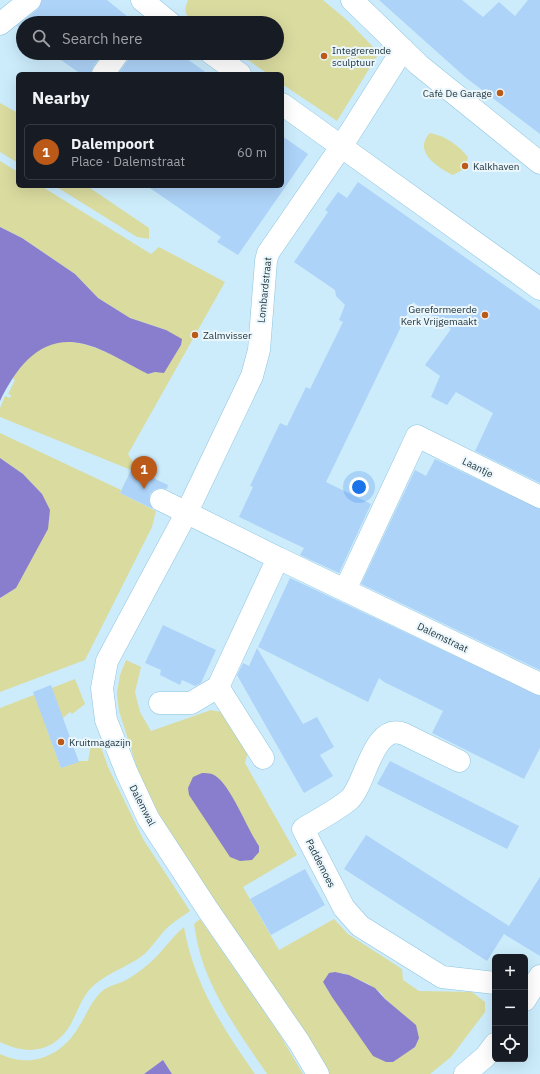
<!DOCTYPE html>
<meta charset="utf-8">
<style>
body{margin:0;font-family:"IBM Plex Sans",sans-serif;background:#20242c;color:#f1f3f6}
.controls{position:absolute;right:12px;bottom:12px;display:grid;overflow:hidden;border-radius:6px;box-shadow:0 4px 16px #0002}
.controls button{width:36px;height:36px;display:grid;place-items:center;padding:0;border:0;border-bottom:1px solid #363941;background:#171b24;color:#f1f3f6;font:20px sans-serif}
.you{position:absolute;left:359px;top:487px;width:14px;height:14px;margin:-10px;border:3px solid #fff;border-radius:50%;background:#1a73e8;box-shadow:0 0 0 6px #1a73e833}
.badge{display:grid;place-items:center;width:26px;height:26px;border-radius:50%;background:#ba5918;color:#fff;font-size:13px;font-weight:700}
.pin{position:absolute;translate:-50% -33px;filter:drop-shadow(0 1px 2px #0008)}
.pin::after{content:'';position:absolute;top:21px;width:14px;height:12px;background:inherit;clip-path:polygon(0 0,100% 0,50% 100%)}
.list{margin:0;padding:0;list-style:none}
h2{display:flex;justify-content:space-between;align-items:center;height:52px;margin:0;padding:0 16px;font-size:17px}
h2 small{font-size:13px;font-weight:400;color:#9ea1a6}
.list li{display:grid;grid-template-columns:26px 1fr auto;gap:12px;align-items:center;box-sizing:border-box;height:56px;margin:0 8px 8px;padding:0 8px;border:1px solid #363941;border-radius:6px}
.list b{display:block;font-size:15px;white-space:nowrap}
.list p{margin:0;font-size:13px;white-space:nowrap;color:#9ea1a6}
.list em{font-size:13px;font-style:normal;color:#9ea1a6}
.icon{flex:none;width:22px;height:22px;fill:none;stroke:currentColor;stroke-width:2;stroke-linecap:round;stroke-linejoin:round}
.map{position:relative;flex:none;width:540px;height:1074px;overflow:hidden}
.search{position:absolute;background:#171b24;box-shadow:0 4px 16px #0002;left:16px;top:16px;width:268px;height:44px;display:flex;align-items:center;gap:10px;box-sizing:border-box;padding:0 14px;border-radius:22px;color:#9ea1a6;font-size:15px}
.panel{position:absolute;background:#171b24;box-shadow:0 4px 16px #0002;left:16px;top:72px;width:268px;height:116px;border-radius:6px}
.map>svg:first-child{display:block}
</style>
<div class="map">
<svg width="540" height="1074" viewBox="0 0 540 1074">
<rect width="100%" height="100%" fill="#ccecfc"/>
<path fill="#dadb9f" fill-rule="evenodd" d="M 188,0 L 323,0 L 348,21 L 379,53 L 337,121 L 282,84 L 282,74 L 268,74 L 238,53 L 277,53 L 277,23 L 195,23 C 185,15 183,12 188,0 Z
M 0,103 L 18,113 L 18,163 L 0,152 Z
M 430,133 C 446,136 458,145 468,157 L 466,168 L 453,175 C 438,168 412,151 430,133 Z
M 0,161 L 18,172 L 18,186 L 41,186 L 151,254 L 159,247 L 225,282 L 128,454 L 138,470 L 133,468 L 131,470 L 0,417 L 0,408 L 5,396 L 10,398 L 11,395 L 8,394 L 15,380 L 12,378 C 20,368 28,357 39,349 C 72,327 119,359 148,374 L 155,372 L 166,330 L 130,318 L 98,298 L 75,274 L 22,238 L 0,227 Z
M 55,186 L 87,186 L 149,228 L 149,239 L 137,237 Z
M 0,433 L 121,490 L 120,493 L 156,511 L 152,527 L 85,660 L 0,692 L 0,598 L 16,588 L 42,494 L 23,474 L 0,458 Z
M 126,660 L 141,667 L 135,692 L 140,712 L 151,731 L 211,710 L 226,713 L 249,748 L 245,763 L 297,855 L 243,887 L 279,950 L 334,919 L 348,934 L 402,969 L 403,980 L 419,991 L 472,992 L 485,1002 L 485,1012 L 451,1057 L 430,1074 L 330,1074 L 311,1042 L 184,856 L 153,805 L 140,777 L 119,711 L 117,693 L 120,675 ZM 343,973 L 368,984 L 381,993 L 385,999 L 408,1019 L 415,1047 L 390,1062 C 366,1037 340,1013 323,982 Z
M 75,679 L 85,704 L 72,714 L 70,712 L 63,718 L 45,724 L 61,768 L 79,761 L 88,761 L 91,745 L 99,741 L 108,767 L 143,839 L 190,911 C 183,916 173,922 166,929 C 157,938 152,948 142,956 C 127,967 107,973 93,986 C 80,998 77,1016 67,1030 C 49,1054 25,1054 0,1042 L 0,708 Z
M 200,919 L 280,1035 L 303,1074 L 267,1074 C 242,1037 216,1002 202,960 C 198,948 196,936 194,924 Z
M 184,927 C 194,984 222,1027 255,1074 L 172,1074 L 163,1060 L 144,1074 L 0,1074 L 0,1054 C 31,1069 61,1056 78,1028 C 86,1016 90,1003 101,992 C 110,984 122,984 131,977 C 139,972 148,965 155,958 C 165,948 173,936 184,927 Z"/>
<path fill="#887ecd" d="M 0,227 L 22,238 L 75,274 L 98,298 L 130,318 L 166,330 L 182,339 L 181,345 L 164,373 L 155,372 L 148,374 C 132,366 116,356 99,349 C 48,327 20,360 0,401 Z
M 0,458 L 23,474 L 42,494 L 50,510 L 48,529 L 16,588 L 0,598 Z
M 202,773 C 205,773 209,773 212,774 C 229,780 247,829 259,846 L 259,852 L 252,860 L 240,861 L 230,857 L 189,795 L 188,788 L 193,777 Z
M 335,972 L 349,975 L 375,988 L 385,999 L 416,1025 L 419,1038 L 415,1047 L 393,1062 L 386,1062 L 373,1056 L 332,997 L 323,982 L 329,973 Z
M 163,1060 L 172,1074 L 144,1074 Z"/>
<path fill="#add3f8" d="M 42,0 L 107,0 L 128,17 L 123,23 L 23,23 L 23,31 L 17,26 L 38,9 Z
M 379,0 L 462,0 L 483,17 L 499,2 L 515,16 L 528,0 L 540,0 L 540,134 L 465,77 Z
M 51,53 L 103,53 L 93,67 L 91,74 L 81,74 Z
M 130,53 L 179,53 L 208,74 L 118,74 L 128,60 Z
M 282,136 L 308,154 L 238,255 L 217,242 L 221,237 L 147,186 L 282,186 Z
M 358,182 L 540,310 L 540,483 L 475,451 L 493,413 L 456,392 L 447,405 L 431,397 L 440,376 L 425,365 L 451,329 L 413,302 L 326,482 L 371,504 L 339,573 L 300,555 L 304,548 L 239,517 L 253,487 L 250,486 L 280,423 L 287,426 L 306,387 L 310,389 L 343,322 L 339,320 L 345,305 L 336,296 L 335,290 L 294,262 L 328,212 L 325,210 L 338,192 L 347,198 Z
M 435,459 L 540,509 L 540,670 L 361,584 L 415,470 L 426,476 Z
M 132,468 L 168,485 L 167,489 L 160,488 L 154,490 L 150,494 L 149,501 L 153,509 L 120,493 Z
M 290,578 L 540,696 L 540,748 L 524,779 L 432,733 L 443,711 L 384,682 L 379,678 L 368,702 L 258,647 Z
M 163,625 L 216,650 L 201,683 L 195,686 L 182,680 L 180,685 L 160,675 L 161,670 L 145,663 Z
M 257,648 L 303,724 L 317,717 L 334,747 L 320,755 L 333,776 L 304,793 L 237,675 L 243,663 L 249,666 Z
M 51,685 L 79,762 L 61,768 L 33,692 Z
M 390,761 L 519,826 L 507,849 L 377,784 Z
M 366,835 L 509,926 L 540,877 L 540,956 L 504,934 L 487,961 L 344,869 Z
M 305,869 L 325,905 L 271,935 L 250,899 Z"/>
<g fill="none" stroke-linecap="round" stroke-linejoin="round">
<g stroke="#8fc5de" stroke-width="23">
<path id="minor" d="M 142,0 L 170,23
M 352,0 L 419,65 L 540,163
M 0,24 L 30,0
M 211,53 L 240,74
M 103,74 L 118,53
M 282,104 L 540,289
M 278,558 L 540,684
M 345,590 L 417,436 L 540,497
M 218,687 L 263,758
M 160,703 L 191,703 L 218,687 L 278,558 L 161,500
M 459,761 L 404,734 C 373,722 366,783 350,799 C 339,809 316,821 303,829 L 344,908 L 360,926 L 442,977 L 495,983
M 525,1000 L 540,976
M 318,1074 L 299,1042 L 208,910 L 148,818 L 127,773 L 106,720 L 102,688 L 107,661 L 187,512 L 252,376 L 259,350 L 266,261 L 268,253 L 341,147 L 403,49
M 465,1074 L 485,1057 L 495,1044"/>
</g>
<use href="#minor" stroke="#fff" stroke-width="22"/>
</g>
<g fill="#ba5918" stroke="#ebf6fb" stroke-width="1.5">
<circle cx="324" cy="56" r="4"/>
<circle cx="500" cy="93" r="4"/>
<circle cx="465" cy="166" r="4"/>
<circle cx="485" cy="315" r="4"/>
<circle cx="195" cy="335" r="4"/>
<circle cx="61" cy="742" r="4"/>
</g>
<g text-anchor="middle" stroke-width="4" stroke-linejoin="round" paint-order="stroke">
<g font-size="10" fill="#203640" stroke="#ebf6fb" text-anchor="start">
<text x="332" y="54">Integrerende<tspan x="332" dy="12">sculptuur</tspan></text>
<text x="492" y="97" text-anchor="end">Café De Garage</text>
<text x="473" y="170">Kalkhaven</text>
<text x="477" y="313" text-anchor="end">Gereformeerde<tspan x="477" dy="12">Kerk Vrijgemaakt</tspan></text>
<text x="203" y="339">Zalmvisser</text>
<text x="69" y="746">Kruitmagazijn</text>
</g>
<g font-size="10" fill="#203640" stroke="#ebf6fb">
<text transform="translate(264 290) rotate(-84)" y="4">Lombardstraat</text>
<text transform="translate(478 467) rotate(26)" y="4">Laantje</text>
<text transform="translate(443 637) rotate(26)" y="4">Dalemstraat</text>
<text transform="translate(143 805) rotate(63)" y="4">Dalemwal</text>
<text transform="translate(321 863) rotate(63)" y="4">Paddemoes</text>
</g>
</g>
</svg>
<div class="controls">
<button>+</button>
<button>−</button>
<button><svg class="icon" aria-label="locate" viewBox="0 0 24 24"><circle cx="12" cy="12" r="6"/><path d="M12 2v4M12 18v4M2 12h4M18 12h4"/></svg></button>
</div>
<div class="you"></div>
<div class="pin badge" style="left:144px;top:489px">1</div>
<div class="search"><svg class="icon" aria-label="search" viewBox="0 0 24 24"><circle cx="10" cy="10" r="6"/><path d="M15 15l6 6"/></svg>Search here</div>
<section class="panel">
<h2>Nearby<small></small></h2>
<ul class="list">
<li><span class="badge">1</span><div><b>Dalempoort</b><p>Place · Dalemstraat</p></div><em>60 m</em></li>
</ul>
</section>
</div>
